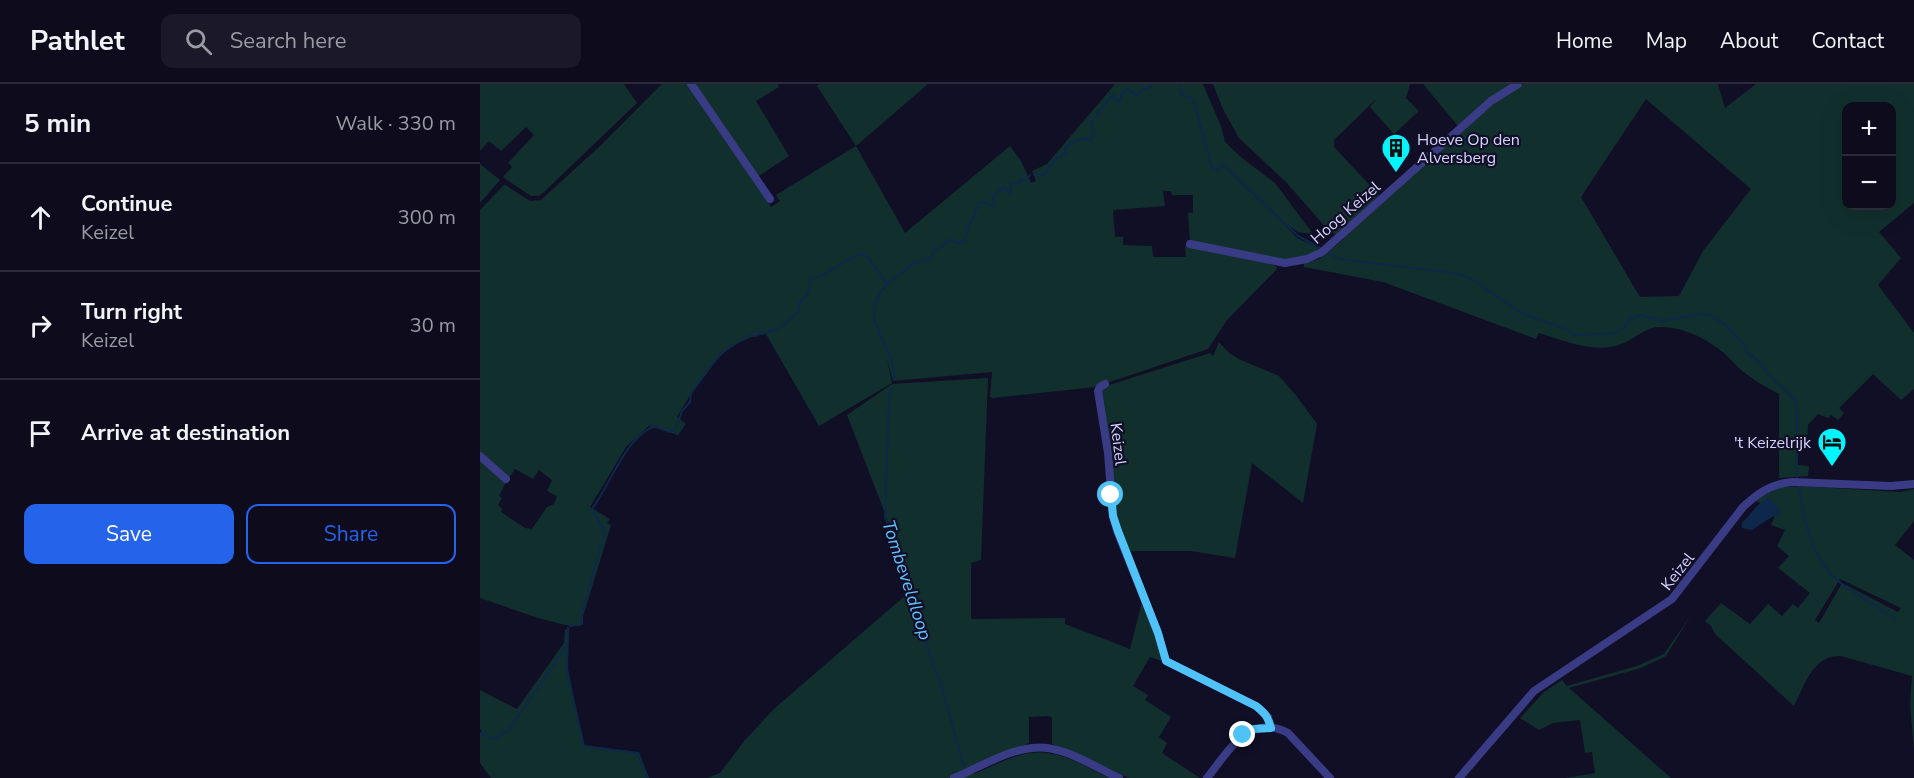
<!DOCTYPE html>
<meta charset="utf-8">
<style>
body{margin:0;font-family:"Nunito Sans",sans-serif;background:#1b1929;color:#f1f3f6}
.controls{position:absolute;right:18px;top:18px;display:grid;overflow:hidden;border-radius:12px;box-shadow:0 6px 24px #0002}
.controls button{width:54px;height:54px;display:grid;place-items:center;padding:0;border:0;border-bottom:2px solid #2d2b3b;background:#0d0b1c;color:#f1f3f6;font:30px sans-serif}
.stop{position:absolute;width:18px;height:18px;margin:-14px;border:4px solid #4fc3f7;border-radius:50%;background:#fff}
.stop.end{background:#4fc3f7;border-color:#fff;box-shadow:0 2px 6px #0008}
.list{margin:0;padding:0;list-style:none}
h2{display:flex;justify-content:space-between;align-items:center;height:78px;margin:0;padding:0 24px;font-size:26px}
h2 small{font-size:20px;font-weight:400;color:#9a9ba3}
.list li{display:grid;grid-template-columns:39px 1fr auto;gap:18px;align-items:center;box-sizing:border-box;height:108px;padding:0 24px;border-top:2px solid #2d2b3b}
.list b{display:block;font-size:22px;white-space:nowrap}
.list p{margin:0;font-size:20px;white-space:nowrap;color:#9a9ba3}
.list em{font-size:20px;font-style:normal;color:#9a9ba3}
.actions{display:flex;gap:12px;padding:18px 24px}
.actions a{flex:1;padding:14px 0;border:2px solid #2563eb;border-radius:12px;text-align:center;font-size:21px;color:#2563eb}
.actions .main{background:#2563eb;color:#fff}
.icon{flex:none;width:33px;height:33px;fill:none;stroke:currentColor;stroke-width:2;stroke-linecap:round;stroke-linejoin:round}
.map{position:relative;flex:none;width:1434px;height:694px;overflow:hidden}
header{display:flex;align-items:center;gap:36px;box-sizing:border-box;height:84px;padding:0 30px;background:#0d0b1c;border-bottom:2px solid #2d2b3b}
header strong{font-size:28px}
nav{display:flex;gap:33px;margin-inline-start:auto;font-size:21px}
.search{width:420px;height:54px;background:#1b1929;display:flex;align-items:center;gap:15px;box-sizing:border-box;padding:0 21px;border-radius:12px;color:#9a9ba3;font-size:22px}
main{display:flex}
aside{flex:1;background:#0d0b1c}
.map>svg:first-child{display:block}
</style>
<header>
<strong>Pathlet</strong>
<div class="search"><svg class="icon" aria-label="search" viewBox="0 0 24 24"><circle cx="10" cy="10" r="6"/><path d="M15 15l6 6"/></svg>Search here</div>
<nav><a>Home</a><a>Map</a><a>About</a><a>Contact</a></nav>
</header>
<main>
<aside>
<h2>5 min<small>Walk · 330 m</small></h2>
<ul class="list">
<li><svg class="icon" aria-label="ahead" viewBox="0 0 24 24"><path d="M12 20V5M6 11l6-6 6 6"/></svg><div><b>Continue</b><p>Keizel</p></div><em>300 m</em></li>
<li><svg class="icon" aria-label="right" viewBox="0 0 24 24"><path d="M7 20v-9h11M14 6l5 5-5 5"/></svg><div><b>Turn right</b><p>Keizel</p></div><em>30 m</em></li>
<li><svg class="icon" aria-label="arrive" viewBox="0 0 24 24"><path d="M6 21V4h12l-3 4 3 4H6"/></svg><div><b>Arrive at destination</b></div></li>
</ul>
<div class="actions"><a class="main">Save</a><a>Share</a></div>
</aside>
<div class="map">
<svg width="1434" height="694" viewBox="0 0 1434 694">
<rect width="100%" height="100%" fill="#110f26"/>
<path fill="#11302d" fill-rule="evenodd" d="M 0,0 L 144,0 L 157,19 L 64,108 L 59,112 L 51,112 L 23,93 L 32,83 L 28,79 L 54,51 L 46,43 L 21,67 L 9,57 L 0,67 Z
M 182,0 L 208,0 L 291,123 L 300,117 L 296,111 L 376,62 L 337,2 L 339,0 L 448,0 L 376,62 L 425,149 L 530,62 L 541,77 L 551,99 L 556,97 L 552,87 L 567,80 L 635,0 L 723,0 L 741,42 L 745,58 L 762,74 L 795,99 L 833,150 L 818,148 L 802,138 L 817,154 L 839,164 L 833,170 L 798,176 L 710,158 L 708,129 L 713,129 L 713,111 L 692,111 L 691,107 L 683,107 L 685,122 L 633,126 L 635,153 L 643,153 L 643,161 L 672,162 L 673,173 L 706,173 L 705,161 L 795,181 L 797,185 L 747,236 L 728,265 L 615,303 L 513,314 L 510,313 L 512,288 L 413,297 L 407,275 L 412,299 L 339,342 L 286,250 C 239,257 220,296 197,333 L 206,340 L 198,351 L 169,342 L 146,363 L 110,423 L 130,435 L 127,439 L 131,441 L 100,542 L 85,541 L 58,534 L 0,514 L 0,376 L 26,398 L 19,412 L 22,414 L 18,421 L 22,425 L 21,428 L 45,444 L 52,445 L 67,423 L 74,420 L 77,412 L 67,407 L 72,396 L 59,386 L 53,395 L 35,385 L 29,394 L 0,369 L 0,126 L 24,101 L 27,102 L 50,117 L 61,116 L 120,62 Z
M 213,0 L 298,0 L 299,3 L 276,17 L 309,72 L 277,93 Z
M 733,0 L 930,0 L 926,14 L 939,27 L 914,50 L 890,23 L 897,14 L 854,56 L 854,63 L 899,111 L 886,124 L 1020,15 L 1044,0 L 1238,0 L 1245,24 L 1276,0 L 1434,0 L 1434,119 L 1399,148 L 1421,174 L 1398,201 L 1434,249 L 1434,305 L 1421,316 L 1393,290 L 1359,324 L 1364,329 L 1358,336 L 1351,331 L 1348,334 L 1338,330 L 1328,341 L 1327,357 L 1317,357 L 1318,381 L 1329,382 L 1328,392 L 1299,394 L 1299,310 C 1285,303 1272,295 1260,285 C 1254,280 1250,274 1244,269 C 1227,255 1204,243 1181,243 C 1168,242 1155,254 1144,259 C 1116,271 1086,257 1059,249 L 1056,255 L 903,198 L 824,183 L 824,179 L 839,175 L 864,155 L 848,146 L 807,99 L 759,54 L 743,25 ZM 1166,15 L 1271,105 L 1223,167 L 1199,212 L 1160,213 L 1101,113 ZM 1366,22 L 1412,22 L 1412,122 L 1366,122 Z
M 943,0 L 1032,0 L 978,42 Z
M 0,80 L 20,96 L 0,119 Z
M 739,258 L 749,269 L 761,276 L 799,292 L 815,310 L 837,340 L 823,419 L 772,379 L 755,474 L 711,467 L 647,467 L 637,439 L 621,311 L 623,303 L 730,269 L 733,272 Z
M 508,294 L 501,476 L 491,479 L 491,535 L 585,534 L 585,540 L 650,565 L 662,518 L 676,551 L 682,577 L 670,573 L 653,602 L 668,611 L 665,616 L 691,633 L 679,653 L 687,659 L 682,669 L 720,694 L 649,694 L 572,660 L 572,633 L 568,632 L 549,633 L 549,659 L 491,683 L 494,690 C 509,684 525,675 541,671 C 573,662 601,680 629,694 L 227,694 L 240,689 L 265,656 L 295,624 L 434,504 L 367,331 L 412,300 Z
M 1300,403 L 1336,403 L 1421,408 L 1434,405 L 1434,437 L 1415,461 L 1434,476 L 1434,666 L 1430,620 L 1432,592 L 1361,572 C 1332,571 1325,601 1314,622 L 1235,550 L 1231,542 L 1225,537 L 1241,519 L 1270,540 L 1288,520 L 1302,532 L 1313,520 L 1318,524 L 1330,509 L 1298,484 L 1309,472 L 1297,462 L 1305,446 L 1291,441 L 1296,429 L 1275,416 ZM 1360,495 L 1421,524 L 1418,528 L 1362,499 L 1339,539 L 1335,536 Z
M 1211,531 L 1186,572 L 1161,584 L 1089,604 L 1191,694 L 1086,694 L 1115,689 L 1112,668 L 1105,669 L 1100,636 L 1073,639 L 1059,646 L 1040,634 L 1064,608 L 1082,596 L 1087,602 L 1157,582 L 1184,570 Z
M 85,545 L 89,546 L 87,580 L 104,662 L 159,668 L 169,694 L 11,694 L 0,679 L 0,650 L 2,648 L 0,645 L 0,606 L 37,625 L 84,559 Z"/>
<path fill="#0d284b" d="M 1289,414 L 1300,426 L 1300,430 L 1290,434 L 1272,446 L 1262,444 L 1262,439 C 1270,432 1276,419 1289,414 Z"/>
<g fill="none" stroke-linecap="round" stroke-linejoin="round">
<path stroke="#0d284b" stroke-width="2" d="M 700,0 L 700,10 L 713,15 L 732,84 L 738,86 L 743,81 L 818,152 L 840,164
M 554,89 L 564,91 L 568,84 L 572,82 L 575,75 L 586,70 L 585,64 C 592,57 602,53 611,56 L 613,52 L 612,37 L 633,10 L 636,17 L 640,17 L 642,9 L 648,5 L 657,12 L 659,8 L 671,3 L 670,0
M 847,168 L 859,175 L 974,189 L 990,194 L 1043,230 L 1086,245 L 1095,251 L 1135,249 L 1146,242 L 1147,237 L 1161,231 L 1182,237 L 1222,230 L 1229,231 L 1246,241 L 1265,262 C 1266,271 1271,270 1277,276 C 1284,283 1289,293 1297,299 C 1304,305 1312,311 1317,320 L 1317,393
M 407,200 C 373,237 416,257 414,296
M 412,303 L 409,317 L 405,432 L 410,449 L 424,480 L 426,497 L 453,580 L 460,597 L 484,683
M 1319,403 C 1324,437 1331,472 1357,496 C 1372,509 1398,523 1416,535
M 90,542 L 102,540 L 102,529 L 125,448 L 112,425 C 130,402 145,353 175,342 L 190,348 L 196,344 L 202,327 L 210,318 L 211,309 L 241,269 L 270,251 L 276,252 L 281,248 C 296,250 310,237 319,227 L 319,220 L 328,209 L 331,195 C 350,191 363,176 381,170 L 388,173 L 407,200 C 417,194 425,184 435,179 C 442,175 446,178 453,173 L 452,167 L 462,163 L 469,155 L 478,159 L 485,157 C 487,143 494,131 499,119 L 504,118 L 510,122 L 513,122 L 515,119 L 512,113 L 524,103 L 530,110 L 531,99 L 538,100 L 540,95 L 546,97 L 550,91
M 88,544 L 87,589 L 104,662 L 157,669 L 168,694
M 0,650 L 1,649 L 13,655 L 28,647 L 86,563"/>
<path stroke="#393b85" stroke-width="8" d="M 211,0 L 290,115
M 710,160 L 805,179 L 827,175 L 842,168 L 1011,17 L 1038,0
M 625,300 L 620,303 L 618,307 L 628,369 L 633,432 L 637,447 L 678,549 L 686,577 L 776,622 L 788,633 L 791,644
M 0,372 L 26,395
M 474,694 C 498,684 525,667 552,664 C 581,660 613,682 639,694
M 727,694 C 748,668 769,628 808,649 L 850,694
M 979,694 L 1054,607 L 1192,515 L 1263,423 C 1278,409 1291,400 1312,398 L 1411,402 L 1434,400"/>
</g>
<g fill="none" stroke-linecap="round" stroke-linejoin="round">
<path stroke="#4fc3f7" stroke-width="8" d="M 631,411 L 633,432 L 638,447 L 678,549 L 686,577 L 776,622 C 785,629 788,633 791,644 L 774,645 L 763,651"/>
</g>
<defs>
<g id="building-pin" transform="scale(1.5)"><path d="M0 17L-7.5 6A9.5 9.5 0 1 1 7.5 6Z" fill="#00f5fe" stroke="#110f26"/><path d="M-4-6H4V6H1V3H-1V6H-4ZM-2.5-4.3h1.7v1.8h-1.7ZM.8-4.3h1.7v1.8H.8ZM-2.5-1h1.7V.8h-1.7ZM.8-1h1.7V.8H.8Z" fill="#111"/></g>
<g id="hotel-pin" transform="scale(1.5)"><path d="M0 17L-7.5 6A9.5 9.5 0 1 1 7.5 6Z" fill="#00f5fe" stroke="#110f26"/><path d="M-6-4.5h1.5V1H6V5H4.5V3h-9V5H-6ZM-4 0a1.8 1.8 0 1 1 3.6 0ZM.5 0V-2.5h3Q6-2.5 6 0Z" fill="#111"/></g>
</defs>
<g fill-rule="evenodd">
<use href="#building-pin" x="916" y="64"/>
<use href="#hotel-pin" x="1352" y="358"/>
</g>
<g text-anchor="middle" stroke-width="4.5" stroke-linejoin="round" paint-order="stroke">
<g font-size="16" fill="#d5d3ff" stroke="#110f26" text-anchor="start">
<text x="937" y="61">Hoeve Op den<tspan x="937" dy="18">Alversberg</tspan></text>
<text x="1331" y="364" text-anchor="end">'t Keizelrijk</text>
</g>
<g font-size="16" fill="#d5d3ff" stroke="#110f26">
<text transform="translate(865 128) rotate(-41)" y="6">Hoog Keizel</text>
<text transform="translate(639 360) rotate(83)" y="6">Keizel</text>
<text transform="translate(1197 487) rotate(-52)" y="6">Keizel</text>
</g>
<g font-size="18" font-style="italic" fill="#61c0ff" stroke="#110f26">
<text transform="translate(427 496) rotate(72)" y="6">Tombeveldloop</text>
</g>
</g>
</svg>
<div class="controls">
<button>+</button>
<button>−</button>
</div>
<div class="stop" style="left:631px;top:411px"></div>
<div class="stop end" style="left:763px;top:651px"></div>
</div>
</main>
